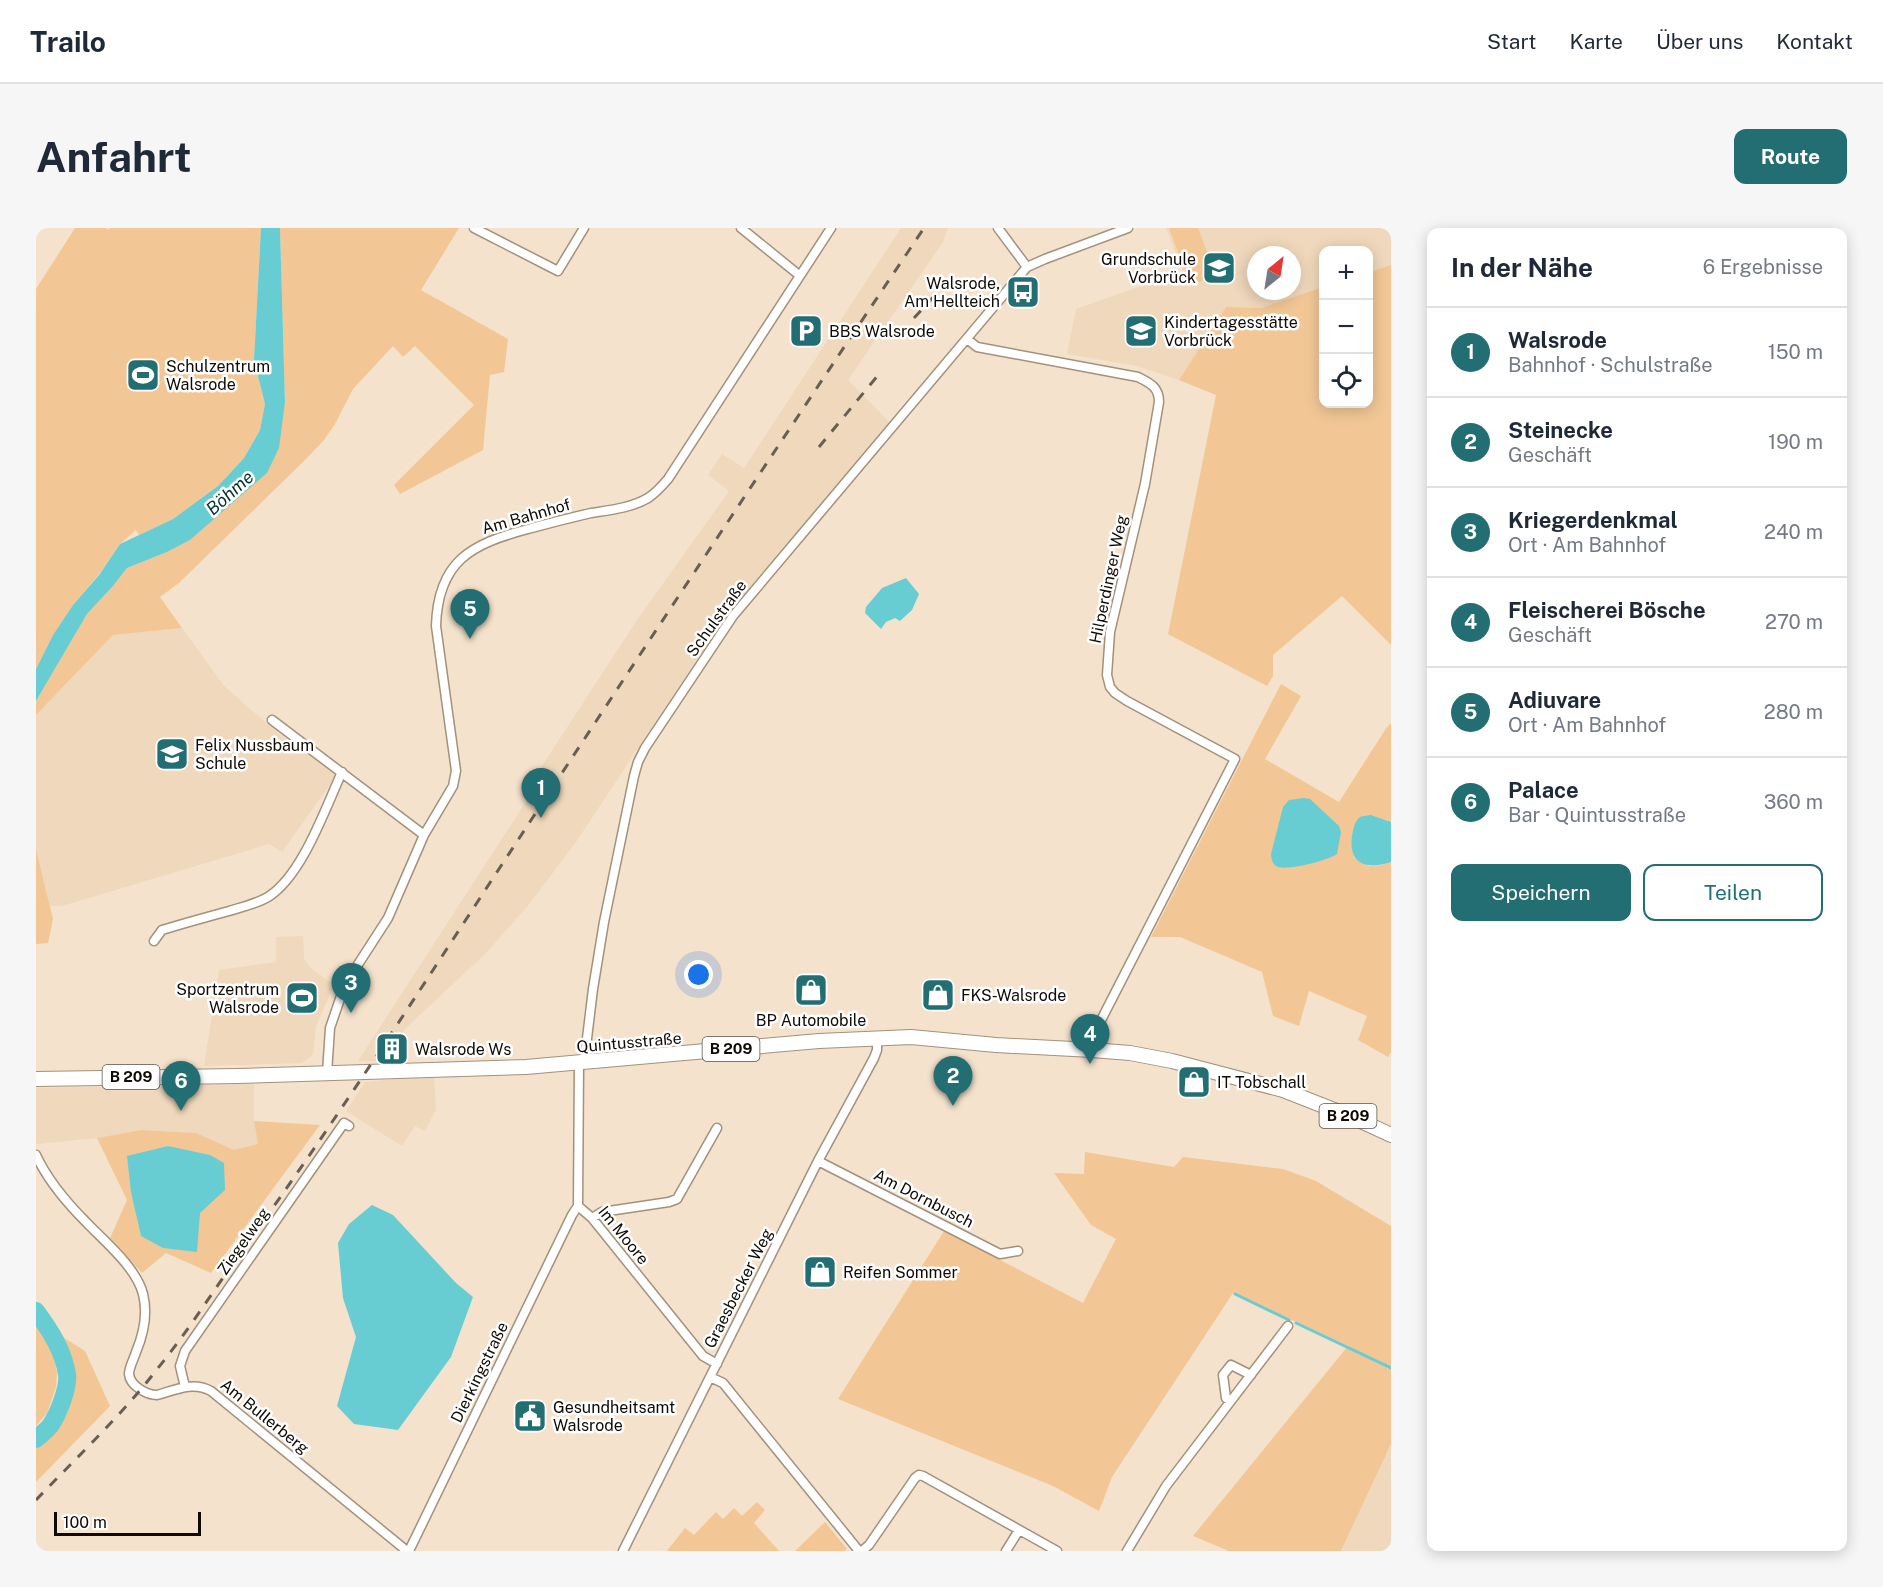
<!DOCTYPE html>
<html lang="de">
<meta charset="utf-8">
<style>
body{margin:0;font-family:"Public Sans",sans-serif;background:#f6f6f7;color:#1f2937}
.controls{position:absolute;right:18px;top:18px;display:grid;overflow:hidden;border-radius:12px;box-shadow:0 3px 15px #0003}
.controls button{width:54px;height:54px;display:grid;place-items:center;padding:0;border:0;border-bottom:2px solid #e0e1e3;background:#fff;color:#1f2937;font:30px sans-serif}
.compass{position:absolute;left:1211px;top:18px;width:54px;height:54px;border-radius:50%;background:#fff;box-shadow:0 3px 15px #0003;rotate:30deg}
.scale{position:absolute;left:18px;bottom:15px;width:147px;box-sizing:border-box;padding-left:6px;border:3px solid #100a04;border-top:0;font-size:16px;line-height:21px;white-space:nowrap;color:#100a04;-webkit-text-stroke:4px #fff;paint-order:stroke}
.you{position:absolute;left:663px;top:747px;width:21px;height:21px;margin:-15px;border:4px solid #fff;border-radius:50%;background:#1a73e8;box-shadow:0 0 0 9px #1a73e833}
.badge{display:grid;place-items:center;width:39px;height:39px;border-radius:50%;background:#236e73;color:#fff;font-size:20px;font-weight:700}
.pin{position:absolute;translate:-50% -50px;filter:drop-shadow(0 2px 3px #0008)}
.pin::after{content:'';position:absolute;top:32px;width:21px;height:18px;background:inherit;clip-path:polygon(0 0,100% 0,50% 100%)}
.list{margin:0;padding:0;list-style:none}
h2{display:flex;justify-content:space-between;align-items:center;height:78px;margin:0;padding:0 24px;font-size:26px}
h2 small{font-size:20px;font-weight:400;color:#747a83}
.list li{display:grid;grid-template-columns:39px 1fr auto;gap:18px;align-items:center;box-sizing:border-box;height:90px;padding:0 24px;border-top:2px solid #e0e1e3}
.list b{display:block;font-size:22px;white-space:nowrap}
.list p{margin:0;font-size:20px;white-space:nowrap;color:#747a83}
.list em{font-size:20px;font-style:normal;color:#747a83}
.actions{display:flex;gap:12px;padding:18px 24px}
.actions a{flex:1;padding:14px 0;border:2px solid #236e73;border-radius:12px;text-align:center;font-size:21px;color:#236e73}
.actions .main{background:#236e73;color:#fff}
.icon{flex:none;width:33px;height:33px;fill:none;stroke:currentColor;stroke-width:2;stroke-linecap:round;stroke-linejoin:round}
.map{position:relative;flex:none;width:1355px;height:1323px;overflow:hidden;border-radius:12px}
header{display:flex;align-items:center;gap:36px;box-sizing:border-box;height:84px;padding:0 30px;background:#fff;border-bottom:2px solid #e0e1e3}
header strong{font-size:28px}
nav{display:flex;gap:33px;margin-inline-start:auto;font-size:21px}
.intro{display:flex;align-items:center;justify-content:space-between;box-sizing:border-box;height:144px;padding:0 36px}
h1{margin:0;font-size:42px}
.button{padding:15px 27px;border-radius:12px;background:#236e73;color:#fff;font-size:21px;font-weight:700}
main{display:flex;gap:36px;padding:0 36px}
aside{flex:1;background:#fff;border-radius:12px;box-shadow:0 3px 15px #0003}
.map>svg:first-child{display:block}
</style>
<header>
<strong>Trailo</strong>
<nav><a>Start</a><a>Karte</a><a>Über uns</a><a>Kontakt</a></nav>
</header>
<div class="intro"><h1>Anfahrt</h1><a class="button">Route</a></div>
<main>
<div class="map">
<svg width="1355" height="1323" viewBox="0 0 1355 1323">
<rect width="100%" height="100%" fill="#f4e2cc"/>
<path fill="#f0d8bc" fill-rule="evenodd" d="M 865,0 L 912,0 L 907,14 L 812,152 L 855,196 L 691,386 L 540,614 L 491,679 L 450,725 L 370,800 L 364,808 L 369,813 L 369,834 L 322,833 L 502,555 L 502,544 L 601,392 L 693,263 L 672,247 L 686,226 L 708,240 Z
M 1130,0 L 1355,0 L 1355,37 L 1333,44 L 1332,22 L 1288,22 L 1287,59 L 1225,80 L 1190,79 L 1143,152 L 1101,138 L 1031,126 L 1040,81 L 1147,43 ZM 1220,27 L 1256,27 L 1256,63 L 1220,63 Z
M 146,400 L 189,459 L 243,506 L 301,547 L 246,624 L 233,616 L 26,678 L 14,678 L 0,621 L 0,487 L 77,407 Z
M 267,708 L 268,731 L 276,741 L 298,757 L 280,798 L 277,826 L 266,835 L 168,838 L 183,742 L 240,734 L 240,709 Z
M 398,847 L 400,881 L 389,903 L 379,898 L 366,918 L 310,883 L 329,854 Z
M 218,856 L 218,893 L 222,916 L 198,923 L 160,905 L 105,902 L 61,910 L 0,916 L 0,860 Z
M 1355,1216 L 1355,1323 L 1305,1323 Z"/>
<path fill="#f2c795" d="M 39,0 L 69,0 L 73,2 L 74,0 L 225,0 L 218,132 L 229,176 L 224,202 L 208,230 L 182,258 L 137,291 L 103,307 L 100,302 L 84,316 L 63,346 L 37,377 L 17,407 L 0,441 L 0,61 Z
M 244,0 L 423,0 L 385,62 L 472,111 L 468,144 L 454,147 L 447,222 L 364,266 L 358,257 L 438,177 L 379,118 L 367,129 L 357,118 L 317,161 L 299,196 L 288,212 L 270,231 L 143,355 L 124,369 L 146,400 L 77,407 L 0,487 L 0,473 L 51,386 L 77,358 L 91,340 L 131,324 L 154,312 L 249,174 Z
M 1136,0 L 1162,0 L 1180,47 L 1155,57 L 1133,1 Z
M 1355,37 L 1355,417 L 1306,368 L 1237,427 L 1237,448 L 1231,458 L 1132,406 L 1180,167 L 1143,152 L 1190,79 L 1225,80 L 1287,59 L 1288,176 L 1332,176 L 1333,44 Z
M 1245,456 L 1265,468 L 1229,531 L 1303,574 L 1351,499 L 1355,495 L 1355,594 L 1335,587 L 1318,628 C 1332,641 1338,640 1355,634 L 1355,824 L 1352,829 L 1322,812 L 1331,788 L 1273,763 L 1263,798 L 1237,788 L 1226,744 L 1144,709 L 1115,709 Z
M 0,621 L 17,691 L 12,715 L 0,716 Z
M 218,893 L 284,897 L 175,1045 L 130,1025 L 106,1045 L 74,1010 L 91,972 L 61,910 L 105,902 L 160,905 L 198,922 L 222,916 Z
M 1049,924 L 1138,939 L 1147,929 L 1247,941 L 1280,953 L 1355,998 L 1355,1216 L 1305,1323 L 1193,1323 L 1157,1308 L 1312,1118 L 1197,1065 L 1076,1249 L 1063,1283 L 1017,1258 L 802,1171 L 908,1003 L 1047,1075 L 1080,1011 L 1055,997 L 1018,945 L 1048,946 Z
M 0,1094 L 15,1116 L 21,1145 L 20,1159 L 11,1185 L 0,1198 Z
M 22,1106 L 49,1123 L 74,1178 L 0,1254 L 0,1219 L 22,1198 L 35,1170 L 37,1140 Z
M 721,1274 L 729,1282 L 718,1295 L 743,1323 L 631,1323 L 649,1300 L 658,1307 L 680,1284 L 687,1291 L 698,1280 L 706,1288 Z
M 789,1294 L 811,1321 L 809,1323 L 759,1323 Z"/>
<path fill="#68cdd3" d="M 225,0 L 244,0 L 249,174 L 243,220 L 231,245 L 154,312 L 131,324 L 91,340 L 77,358 L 51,386 L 0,473 L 0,441 L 17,407 L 37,377 L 63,347 L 84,316 L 137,291 L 182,258 L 208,230 L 224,202 L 229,176 L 218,132 Z
M 870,350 L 883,366 L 876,382 L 864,393 L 859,390 L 850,394 L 845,401 L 829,385 L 830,379 L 846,360 Z
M 1268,570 L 1274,571 L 1303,598 L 1305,604 L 1301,626 C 1293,632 1249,644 1240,638 C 1236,635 1235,630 1235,626 L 1247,579 L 1253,572 Z
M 1335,587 L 1355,594 L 1355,634 C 1332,642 1312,637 1316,608 C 1317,603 1318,595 1322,591 C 1325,587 1331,588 1335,587 Z
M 132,918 L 174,927 L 188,935 L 189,962 L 164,985 L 161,1024 L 127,1020 L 105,1008 L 95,964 L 91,928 Z
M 336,977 L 357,987 L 420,1055 L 437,1069 L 415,1129 L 362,1202 L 318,1196 L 301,1178 L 320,1109 L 307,1070 L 302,1015 L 313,996 Z"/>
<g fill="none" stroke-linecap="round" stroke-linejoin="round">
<path stroke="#68cdd3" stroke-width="3" d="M 1199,1066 L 1253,1092
M 1260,1095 L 1355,1140"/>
<path stroke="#68cdd3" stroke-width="18" d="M 0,1083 C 14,1102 27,1122 31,1146 C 33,1159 22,1187 14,1198 C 10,1203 4,1207 0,1211"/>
<g stroke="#a2917d" stroke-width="11">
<path id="street" d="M 438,0 L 522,43 L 548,0
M 705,0 L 763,47
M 962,0 L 991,39
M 931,111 L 941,119 L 1102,149 C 1114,155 1123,159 1123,174 L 1109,256 L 1074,404 L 1071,447 L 1074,459 L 1079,465 L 1091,473 L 1199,531 L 1060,802 L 1056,813 L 1056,822
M 236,492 L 388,607
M 118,713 L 126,702 C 149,695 171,689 193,683 C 206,679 220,676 232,669 C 266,648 289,581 306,544
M 548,835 L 557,761 L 568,694 L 598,548 L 602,534 L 609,520 L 697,388 L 991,39 L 1009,31 L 1092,0
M 291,845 L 294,800 L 306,765 L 321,738 L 352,690 L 388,607 L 417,558 L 420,543 L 400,398 C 402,333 435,316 492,301 C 513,295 534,290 555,285 C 574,282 595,280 612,270 C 620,265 626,258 632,251 L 795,0
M 0,927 C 11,951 31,975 50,994 C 68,1013 100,1039 107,1066 C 112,1086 108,1105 100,1124 C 98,1131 93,1139 93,1146 C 94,1158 111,1167 121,1167 C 139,1162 157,1153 175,1163 L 371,1323
M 782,933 L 964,1026 L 982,1023
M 542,978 L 556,990 L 667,1128 L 681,1136
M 542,978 L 543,835
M 556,990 L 566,984 L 633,974 L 641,971 L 681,900
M 674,1149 L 687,1155 L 823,1323
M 149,1159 L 144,1138 L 149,1123 L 308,895 L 313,898
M 1195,1173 L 1190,1170 L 1187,1147 L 1195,1137 L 1215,1147
M 373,1323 L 536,987 L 542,978
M 587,1323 L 782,933 L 838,830 L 841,822 L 841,810
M 826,1323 L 833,1317 L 879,1250 L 883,1247 L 887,1248 L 1021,1323
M 970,1323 L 983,1302
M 1091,1323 L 1130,1258 L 1252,1098"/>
</g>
<g stroke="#a2917d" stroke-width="16">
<path id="primary" d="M 0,851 L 202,848 L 490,839 L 783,813 L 875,809 L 960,817 L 1056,822 L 1094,825 L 1136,833 L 1247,862 L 1316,889 L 1355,907"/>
</g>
<use href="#street" stroke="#fff" stroke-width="8"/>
<use href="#primary" stroke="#fff" stroke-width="14"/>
<path stroke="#695e52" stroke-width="3" stroke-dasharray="10 10" stroke-linecap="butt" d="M 878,90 L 913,52
M 783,219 L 843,146
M 0,1272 C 41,1229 86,1187 122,1140 C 153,1102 179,1060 208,1020 C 297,897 378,771 461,644 C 602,429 744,214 888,0"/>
</g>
<defs>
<g id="school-square" transform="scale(1.725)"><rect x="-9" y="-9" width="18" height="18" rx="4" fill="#236e73" stroke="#fff"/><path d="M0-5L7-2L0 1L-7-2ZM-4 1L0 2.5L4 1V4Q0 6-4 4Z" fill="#fff"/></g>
<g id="bus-square" transform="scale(1.725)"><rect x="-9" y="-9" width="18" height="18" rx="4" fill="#236e73" stroke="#fff"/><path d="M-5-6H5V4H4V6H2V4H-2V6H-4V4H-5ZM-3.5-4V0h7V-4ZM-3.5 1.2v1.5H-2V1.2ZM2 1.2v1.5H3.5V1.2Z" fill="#fff"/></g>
<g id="parking-square" transform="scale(1.725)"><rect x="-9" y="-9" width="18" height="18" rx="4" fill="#236e73" stroke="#fff"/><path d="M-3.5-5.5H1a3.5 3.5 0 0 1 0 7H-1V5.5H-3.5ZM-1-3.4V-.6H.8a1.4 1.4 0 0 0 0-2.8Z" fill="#fff"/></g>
<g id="stadium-square" transform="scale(1.725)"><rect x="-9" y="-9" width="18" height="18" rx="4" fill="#236e73" stroke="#fff"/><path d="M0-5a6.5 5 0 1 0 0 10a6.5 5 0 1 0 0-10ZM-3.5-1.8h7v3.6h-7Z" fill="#fff"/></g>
<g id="shop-square" transform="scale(1.725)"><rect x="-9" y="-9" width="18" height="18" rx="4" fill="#236e73" stroke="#fff"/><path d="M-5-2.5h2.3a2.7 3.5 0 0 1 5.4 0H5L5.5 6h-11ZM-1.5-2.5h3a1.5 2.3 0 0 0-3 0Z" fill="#fff"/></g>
<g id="building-square" transform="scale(1.725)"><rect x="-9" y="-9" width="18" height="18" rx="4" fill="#236e73" stroke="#fff"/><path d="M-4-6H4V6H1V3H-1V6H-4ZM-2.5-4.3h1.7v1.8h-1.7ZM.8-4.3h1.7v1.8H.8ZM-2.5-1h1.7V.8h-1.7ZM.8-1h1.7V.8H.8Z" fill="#fff"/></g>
<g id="civic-square" transform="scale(1.725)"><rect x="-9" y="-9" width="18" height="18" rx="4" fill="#236e73" stroke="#fff"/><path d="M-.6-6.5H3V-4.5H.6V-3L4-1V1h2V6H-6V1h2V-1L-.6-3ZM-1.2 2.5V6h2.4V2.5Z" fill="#fff"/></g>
</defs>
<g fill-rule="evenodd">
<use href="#school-square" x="1183" y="40"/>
<use href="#bus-square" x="987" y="64"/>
<use href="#parking-square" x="770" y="103"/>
<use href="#school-square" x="1105" y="103"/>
<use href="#stadium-square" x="107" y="147"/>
<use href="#school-square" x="136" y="526"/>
<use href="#shop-square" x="775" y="762"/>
<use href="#shop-square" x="902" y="767"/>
<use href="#stadium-square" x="266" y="770"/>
<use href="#building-square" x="356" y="821"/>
<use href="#shop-square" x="1158" y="854"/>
<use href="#shop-square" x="784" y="1044"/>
<use href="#civic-square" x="494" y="1188"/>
</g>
<g text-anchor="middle" stroke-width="5" stroke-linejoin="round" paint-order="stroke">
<g fill="#fff" stroke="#58544f" stroke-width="1.5">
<rect x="666.5" y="809" width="57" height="24" rx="4.5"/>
<rect x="66.5" y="837" width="57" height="24" rx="4.5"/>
<rect x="1283.5" y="876" width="57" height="24" rx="4.5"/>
</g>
<g font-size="15" font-weight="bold" fill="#100a04">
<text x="695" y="826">B 209</text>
<text x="95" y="854">B 209</text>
<text x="1312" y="893">B 209</text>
</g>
<g font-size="16" fill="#100a04" stroke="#fff" text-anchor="start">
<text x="1160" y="37" text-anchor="end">Grundschule<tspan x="1160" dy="18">Vorbrück</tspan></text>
<text x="964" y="61" text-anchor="end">Walsrode,<tspan x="964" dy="18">Am Hellteich</tspan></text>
<text x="1128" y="100">Kindertagesstätte<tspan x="1128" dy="18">Vorbrück</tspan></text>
<text x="793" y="109">BBS Walsrode</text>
<text x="130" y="144">Schulzentrum<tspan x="130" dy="18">Walsrode</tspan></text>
<text x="159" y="523">Felix Nussbaum<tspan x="159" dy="18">Schule</tspan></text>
<text x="243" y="767" text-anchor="end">Sportzentrum<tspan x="243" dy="18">Walsrode</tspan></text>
<text x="925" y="773">FKS-Walsrode</text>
<text x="775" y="798" text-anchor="middle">BP Automobile</text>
<text x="379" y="827">Walsrode Ws</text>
<text x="1181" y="860">IT Tobschall</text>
<text x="807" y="1050">Reifen Sommer</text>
<text x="517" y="1185">Gesundheitsamt<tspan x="517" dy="18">Walsrode</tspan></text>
</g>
<g font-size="16" fill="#100a04" stroke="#fff">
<text transform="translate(490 288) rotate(-16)" y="6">Am Bahnhof</text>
<text transform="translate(1072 351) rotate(-78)" y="6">Hilperdinger Weg</text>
<text transform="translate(680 390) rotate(-54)" y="6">Schulstraße</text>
<text transform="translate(593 814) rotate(-5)" y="6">Quintusstraße</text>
<text transform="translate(888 970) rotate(27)" y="6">Am Dornbusch</text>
<text transform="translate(588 1007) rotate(51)" y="6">Im Moore</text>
<text transform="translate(207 1013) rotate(-55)" y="6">Ziegelweg</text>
<text transform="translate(702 1060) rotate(-63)" y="6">Graesbecker Weg</text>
<text transform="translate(443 1144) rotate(-64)" y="6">Dierkingstraße</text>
<text transform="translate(229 1188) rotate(39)" y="6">Am Bullerberg</text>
</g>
<g font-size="18" font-style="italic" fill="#003235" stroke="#fff">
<text transform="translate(194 265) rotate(-42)" y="6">Böhme</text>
</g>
</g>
</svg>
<div class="controls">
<button>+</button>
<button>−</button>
<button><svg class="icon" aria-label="locate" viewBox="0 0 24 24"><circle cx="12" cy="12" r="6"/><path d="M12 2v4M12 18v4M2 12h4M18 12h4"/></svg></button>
</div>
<svg class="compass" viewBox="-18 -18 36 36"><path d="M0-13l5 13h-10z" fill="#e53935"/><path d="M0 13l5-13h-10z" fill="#747a83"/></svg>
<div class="scale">100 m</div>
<div class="you"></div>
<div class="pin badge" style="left:505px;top:590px">1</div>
<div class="pin badge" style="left:917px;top:878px">2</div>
<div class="pin badge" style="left:315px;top:785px">3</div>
<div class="pin badge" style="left:1054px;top:836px">4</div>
<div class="pin badge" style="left:434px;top:411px">5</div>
<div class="pin badge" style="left:145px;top:883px">6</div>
</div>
<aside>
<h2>In der Nähe<small>6 Ergebnisse</small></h2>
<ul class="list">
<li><span class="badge">1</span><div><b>Walsrode</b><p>Bahnhof · Schulstraße</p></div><em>150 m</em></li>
<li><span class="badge">2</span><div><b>Steinecke</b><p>Geschäft</p></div><em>190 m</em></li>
<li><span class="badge">3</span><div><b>Kriegerdenkmal</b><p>Ort · Am Bahnhof</p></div><em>240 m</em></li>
<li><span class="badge">4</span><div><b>Fleischerei Bösche</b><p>Geschäft</p></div><em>270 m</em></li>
<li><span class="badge">5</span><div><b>Adiuvare</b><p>Ort · Am Bahnhof</p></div><em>280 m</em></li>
<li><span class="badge">6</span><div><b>Palace</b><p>Bar · Quintusstraße</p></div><em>360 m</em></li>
</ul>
<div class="actions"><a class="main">Speichern</a><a>Teilen</a></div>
</aside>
</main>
